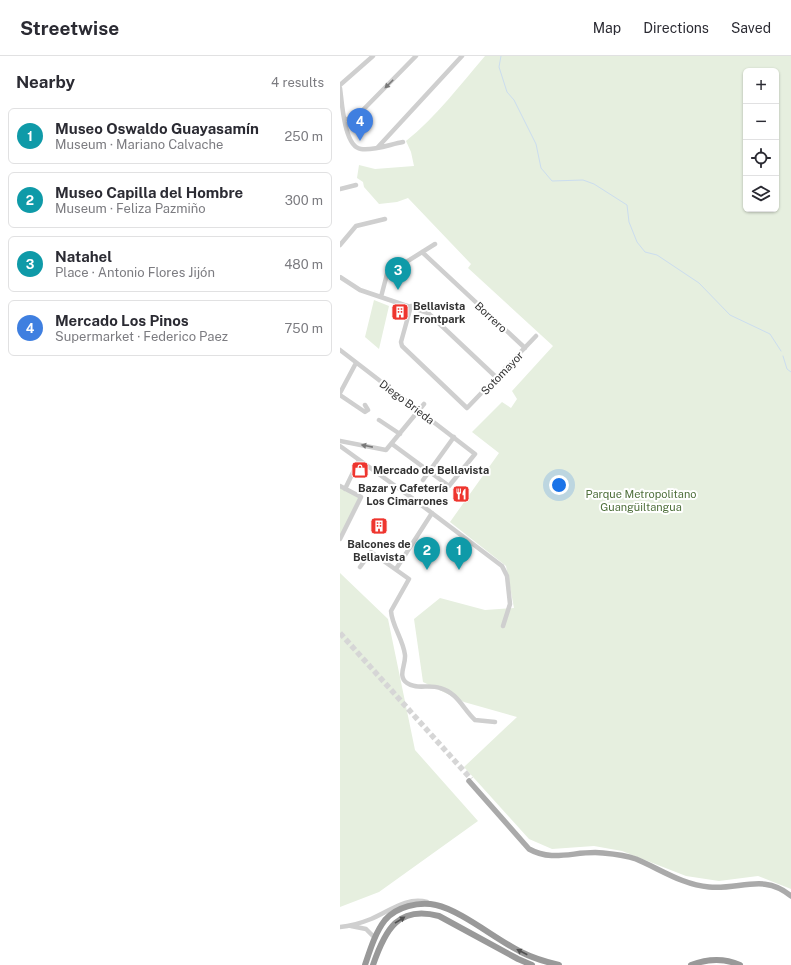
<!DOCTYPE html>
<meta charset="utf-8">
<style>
body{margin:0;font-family:"Public Sans",sans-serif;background:#f7f7f7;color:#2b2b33}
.controls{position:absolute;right:12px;top:12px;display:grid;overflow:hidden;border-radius:6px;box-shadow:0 1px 3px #0004}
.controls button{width:36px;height:36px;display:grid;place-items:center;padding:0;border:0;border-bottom:1px solid #e1e1e2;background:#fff;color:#2b2b33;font:20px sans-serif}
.you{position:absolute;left:219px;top:429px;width:14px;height:14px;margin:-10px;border:3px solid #fff;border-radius:50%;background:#1a73e8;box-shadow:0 0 0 6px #1a73e833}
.badge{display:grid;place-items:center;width:26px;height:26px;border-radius:50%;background:#2563eb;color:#fff;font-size:13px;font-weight:700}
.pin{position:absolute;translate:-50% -33px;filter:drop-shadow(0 1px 2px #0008)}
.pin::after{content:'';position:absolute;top:21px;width:14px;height:12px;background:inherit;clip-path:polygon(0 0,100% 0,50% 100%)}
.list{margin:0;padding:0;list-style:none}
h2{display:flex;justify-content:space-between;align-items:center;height:52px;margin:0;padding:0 16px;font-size:17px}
h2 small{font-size:13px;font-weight:400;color:#7c7c81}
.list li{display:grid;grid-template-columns:26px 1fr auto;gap:12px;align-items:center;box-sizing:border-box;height:56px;margin:0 8px 8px;padding:0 8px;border:1px solid #e1e1e2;border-radius:6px}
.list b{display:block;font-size:15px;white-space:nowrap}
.list p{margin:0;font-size:13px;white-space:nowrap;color:#7c7c81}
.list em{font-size:13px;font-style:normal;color:#7c7c81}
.icon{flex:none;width:22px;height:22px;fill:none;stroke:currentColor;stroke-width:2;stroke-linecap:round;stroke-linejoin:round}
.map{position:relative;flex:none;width:451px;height:909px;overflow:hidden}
header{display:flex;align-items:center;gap:24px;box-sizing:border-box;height:56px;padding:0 20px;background:#fff;border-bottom:1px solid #e1e1e2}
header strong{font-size:19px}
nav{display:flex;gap:22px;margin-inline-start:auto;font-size:14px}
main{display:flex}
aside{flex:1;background:#fff}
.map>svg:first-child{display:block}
</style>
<header>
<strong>Streetwise</strong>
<nav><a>Map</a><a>Directions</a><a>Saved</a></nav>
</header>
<main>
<aside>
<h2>Nearby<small>4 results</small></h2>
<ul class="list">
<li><span class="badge" style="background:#0f9aa8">1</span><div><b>Museo Oswaldo Guayasamín</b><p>Museum · Mariano Calvache</p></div><em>250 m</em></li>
<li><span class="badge" style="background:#0f9aa8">2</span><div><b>Museo Capilla del Hombre</b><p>Museum · Feliza Pazmiño</p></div><em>300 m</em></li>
<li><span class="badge" style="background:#0f9aa8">3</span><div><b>Natahel</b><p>Place · Antonio Flores Jijón</p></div><em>480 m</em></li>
<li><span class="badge" style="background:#3f7fe0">4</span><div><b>Mercado Los Pinos</b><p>Supermarket · Federico Paez</p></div><em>750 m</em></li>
</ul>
</aside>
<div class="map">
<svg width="451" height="909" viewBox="0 0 451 909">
<rect width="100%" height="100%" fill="#fff"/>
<path fill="#e6efdf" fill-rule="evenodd" d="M 145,0 L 451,0 L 451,833 L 418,820 L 379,825 L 346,820 L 282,795 L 254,790 L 212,793 L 189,783 L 124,711 L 177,661 L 124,646 L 83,626 L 74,563 L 100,542 L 145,554 L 174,552 L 166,510 L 110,466 L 159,397 L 132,376 L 162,346 L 171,352 L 177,343 L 172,335 L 213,290 L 128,212 L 131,208 L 68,142 L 57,146 L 39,148 L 24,131 L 23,126 L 17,122 L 19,109 L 35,113 L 74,110 L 71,96 L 66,85 C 96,61 120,29 145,0 ZM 406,15 L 436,15 L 436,153 L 406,153 Z
M 34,244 L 49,250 L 39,293 L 25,281 Z
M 0,430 L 20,442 L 0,481 Z
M 0,517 L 48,563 L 75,694 L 138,765 L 39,836 L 0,851 Z"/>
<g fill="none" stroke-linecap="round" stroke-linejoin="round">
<path stroke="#cbddef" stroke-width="1" d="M 161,0 L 159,11 L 167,36 L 174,44 L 196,88 L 201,112 L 212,125 L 243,124 L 254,128 L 287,149 L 289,166 L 297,186 L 305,196 L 317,199 L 359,227 L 390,259 L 430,278 L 441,295
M 443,300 L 447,313 L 451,316"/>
<path stroke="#d6d6d6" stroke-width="5.5" stroke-dasharray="5.5 3" stroke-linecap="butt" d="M 0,577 L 131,723"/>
<path stroke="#cfcfcf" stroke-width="4.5" d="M 0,29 L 33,0
M 0,32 C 2,46 4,91 21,93 C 34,95 51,88 63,86
M 5,64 L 19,58 L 76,0
M 38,91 L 122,0
M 0,133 L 16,129
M 0,189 L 16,170 L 45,163
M 82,196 L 185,292
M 0,221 L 20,234 L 88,257 L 157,322
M 41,241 L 47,218 L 95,188
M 71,250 L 61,286 L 62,290 L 127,352 L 196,280
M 0,294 L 135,398 L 109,430 L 52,388
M 0,337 L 16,307
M 0,339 L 25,356 L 28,354 L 25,349
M 39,364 L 60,378
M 0,385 L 46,394 L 84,348
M 0,390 L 72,442 L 162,510 L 167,520 L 170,548 L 163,570
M 83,424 L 114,381
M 0,430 L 21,441 L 0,483
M 5,433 L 19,404
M 20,511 L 31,496 L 69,523 L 51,555 C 52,570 63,583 65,599 C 66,609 57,620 67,627 C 76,634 89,628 100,632 C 118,637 123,653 135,664 L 155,666
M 56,513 L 92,457
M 11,870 L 26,873 L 35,882
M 0,871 C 11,870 21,867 31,863 C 48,856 67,840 87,846"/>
<path stroke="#aaa" stroke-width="5.5" d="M 129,725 L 189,793 C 214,807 236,794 263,797 C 274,798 285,799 296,803 C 320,813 343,829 369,831 C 400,834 424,817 451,840"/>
<path stroke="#999" stroke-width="6" d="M 25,909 C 30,894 35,877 45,864 C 56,851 79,845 96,849 C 120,854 157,884 181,896 C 193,902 206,906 219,909
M 33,909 C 45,874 58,849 99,860 L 178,903 L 192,909
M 351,909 C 367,903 384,902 400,909"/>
</g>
<defs><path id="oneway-solid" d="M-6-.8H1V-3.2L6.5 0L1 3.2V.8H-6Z"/></defs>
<g fill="#797979">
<use href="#oneway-solid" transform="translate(49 28) rotate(135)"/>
<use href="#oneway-solid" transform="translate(27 390) rotate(-169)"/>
</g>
<g fill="#515151">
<use href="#oneway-solid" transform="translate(60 864) rotate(-32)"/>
<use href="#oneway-solid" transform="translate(182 896) rotate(-153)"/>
</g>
<defs>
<g id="building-square" transform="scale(0.9)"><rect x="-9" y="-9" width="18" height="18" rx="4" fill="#ee352e" stroke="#fff"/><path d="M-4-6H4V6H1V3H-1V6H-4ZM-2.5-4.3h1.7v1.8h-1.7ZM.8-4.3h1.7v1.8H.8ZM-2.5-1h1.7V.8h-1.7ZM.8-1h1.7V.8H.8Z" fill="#fff"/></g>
<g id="shop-square" transform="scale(0.9)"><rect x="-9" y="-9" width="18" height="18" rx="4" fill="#ee352e" stroke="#fff"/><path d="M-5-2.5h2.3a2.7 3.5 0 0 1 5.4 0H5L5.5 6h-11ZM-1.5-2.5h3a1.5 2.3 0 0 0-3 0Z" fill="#fff"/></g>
<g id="restaurant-square" transform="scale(0.9)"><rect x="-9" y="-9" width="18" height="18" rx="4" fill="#ee352e" stroke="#fff"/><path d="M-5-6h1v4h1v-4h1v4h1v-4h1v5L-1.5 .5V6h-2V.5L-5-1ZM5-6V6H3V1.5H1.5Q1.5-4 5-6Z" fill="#fff"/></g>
</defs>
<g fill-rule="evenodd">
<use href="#building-square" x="60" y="256"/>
<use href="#shop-square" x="20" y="414"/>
<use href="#restaurant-square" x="121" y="438"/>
<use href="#building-square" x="39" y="470"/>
</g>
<g text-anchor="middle" stroke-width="4" stroke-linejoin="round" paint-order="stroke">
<g font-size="11" font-weight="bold" fill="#323232" stroke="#fff" text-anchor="start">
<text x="73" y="254">Bellavista<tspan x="73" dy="13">Frontpark</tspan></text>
<text x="33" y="418">Mercado de Bellavista</text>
<text x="108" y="436" text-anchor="end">Bazar y Cafetería<tspan x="108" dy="13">Los Cimarrones</tspan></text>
<text x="39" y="492" text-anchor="middle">Balcones de<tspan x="39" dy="13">Bellavista</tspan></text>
</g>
<g font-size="11" fill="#323232" stroke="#fff">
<text transform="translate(151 261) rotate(43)" y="4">Borrero</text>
<text transform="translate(162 317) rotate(-46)" y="4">Sotomayor</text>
<text transform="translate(67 346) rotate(37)" y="4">Diego Brieda</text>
</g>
<g font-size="11" fill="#4f703c" stroke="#fff">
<text x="301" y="442">Parque Metropolitano<tspan x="301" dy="13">Guangüiltangua</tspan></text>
</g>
</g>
</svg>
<div class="controls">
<button>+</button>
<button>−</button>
<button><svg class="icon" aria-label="locate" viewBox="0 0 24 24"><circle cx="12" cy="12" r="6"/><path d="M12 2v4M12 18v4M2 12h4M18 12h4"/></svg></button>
<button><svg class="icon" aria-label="layers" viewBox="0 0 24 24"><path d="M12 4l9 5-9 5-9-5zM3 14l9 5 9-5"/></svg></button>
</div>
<div class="you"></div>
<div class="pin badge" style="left:119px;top:514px;background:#0f9aa8">1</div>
<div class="pin badge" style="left:87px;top:514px;background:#0f9aa8">2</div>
<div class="pin badge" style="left:58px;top:234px;background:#0f9aa8">3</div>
<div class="pin badge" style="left:20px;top:85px;background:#3f7fe0">4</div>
</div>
</main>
